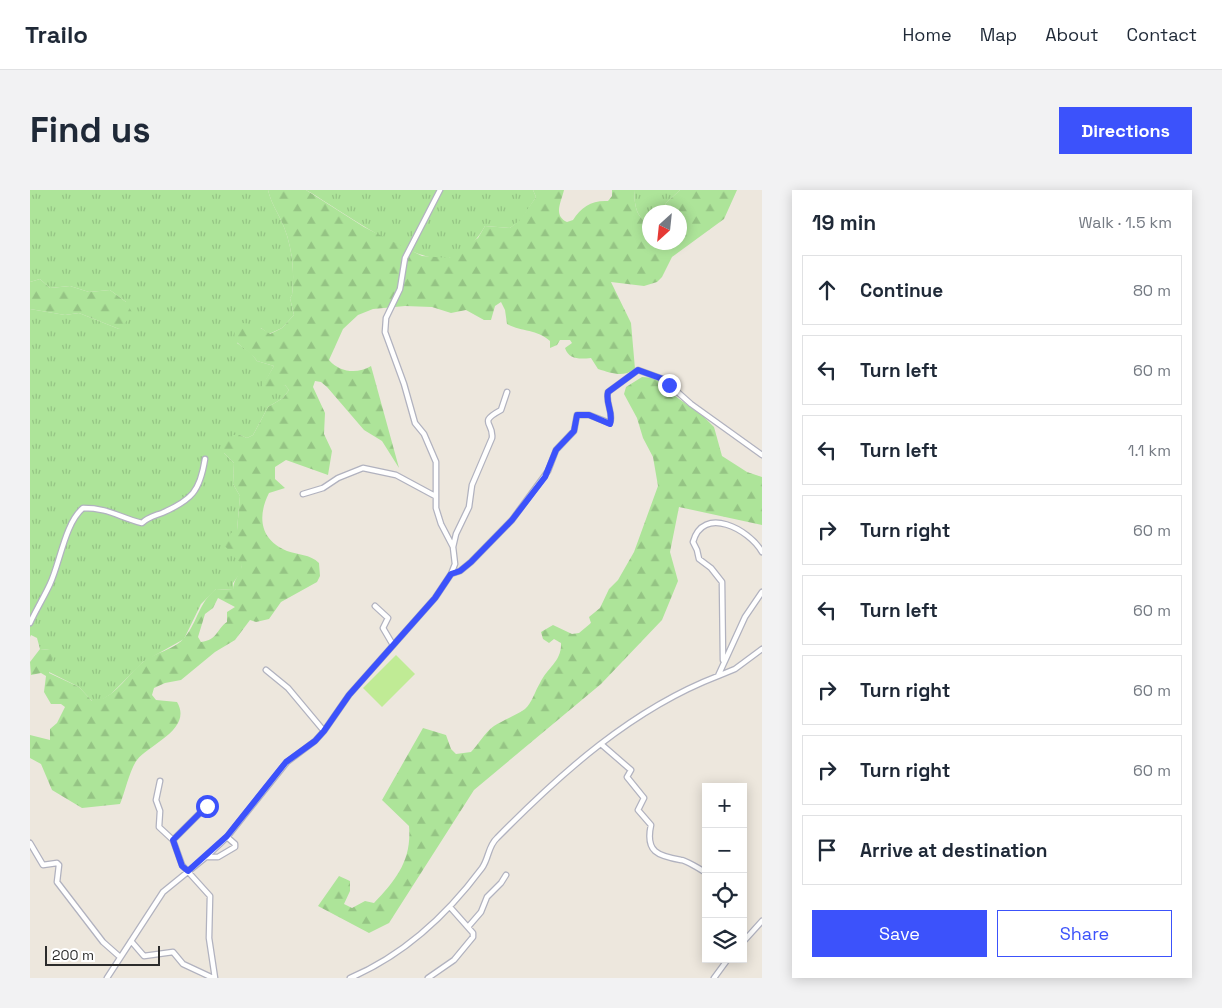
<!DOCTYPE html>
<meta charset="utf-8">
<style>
body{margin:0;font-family:"Space Grotesk",sans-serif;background:#f2f2f3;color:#1f2937}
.controls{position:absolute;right:15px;bottom:15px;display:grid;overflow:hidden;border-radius:0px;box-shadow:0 2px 12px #0003}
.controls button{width:45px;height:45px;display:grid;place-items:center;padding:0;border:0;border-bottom:1px solid #e0e1e3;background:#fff;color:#1f2937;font:25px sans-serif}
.compass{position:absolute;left:612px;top:15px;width:45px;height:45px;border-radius:50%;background:#fff;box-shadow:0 2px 12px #0003;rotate:207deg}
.scale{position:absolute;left:15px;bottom:12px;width:115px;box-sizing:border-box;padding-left:5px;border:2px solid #2b2b2b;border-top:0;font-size:14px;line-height:18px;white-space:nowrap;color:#2b2b2b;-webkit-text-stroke:4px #fff;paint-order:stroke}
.stop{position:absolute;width:15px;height:15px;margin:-11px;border:4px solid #3c52fb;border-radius:50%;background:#fff}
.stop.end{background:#3c52fb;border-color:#fff;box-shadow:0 1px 5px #0008}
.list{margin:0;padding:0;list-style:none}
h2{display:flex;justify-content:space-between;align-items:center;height:65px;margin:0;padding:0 20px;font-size:21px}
h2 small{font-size:16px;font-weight:400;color:#747a83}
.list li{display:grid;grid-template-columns:32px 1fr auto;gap:15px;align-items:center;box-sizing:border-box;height:70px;margin:0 10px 10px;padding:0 10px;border:1px solid #e0e1e3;border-radius:0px}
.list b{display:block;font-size:19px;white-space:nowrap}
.list em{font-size:16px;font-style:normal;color:#747a83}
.actions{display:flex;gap:10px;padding:15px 20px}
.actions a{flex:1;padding:11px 0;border:1px solid #3c52fb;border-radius:0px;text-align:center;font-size:18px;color:#3c52fb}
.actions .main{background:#3c52fb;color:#fff}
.icon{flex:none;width:28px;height:28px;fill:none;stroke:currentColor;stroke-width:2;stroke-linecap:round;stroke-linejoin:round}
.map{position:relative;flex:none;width:732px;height:788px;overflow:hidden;border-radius:0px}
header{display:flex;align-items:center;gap:30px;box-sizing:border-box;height:70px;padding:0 25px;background:#fff;border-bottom:1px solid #e0e1e3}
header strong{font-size:24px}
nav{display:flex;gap:28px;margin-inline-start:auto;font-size:18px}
.intro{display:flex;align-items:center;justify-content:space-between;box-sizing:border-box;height:120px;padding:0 30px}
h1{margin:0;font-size:35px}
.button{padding:12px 22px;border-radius:0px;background:#3c52fb;color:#fff;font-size:18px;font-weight:700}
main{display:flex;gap:30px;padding:0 30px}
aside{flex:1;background:#fff;border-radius:0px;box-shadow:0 2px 12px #0003}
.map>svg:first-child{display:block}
</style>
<header>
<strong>Trailo</strong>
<nav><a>Home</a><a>Map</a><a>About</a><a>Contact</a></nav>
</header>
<div class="intro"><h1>Find us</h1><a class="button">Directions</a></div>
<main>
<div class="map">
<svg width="732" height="788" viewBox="0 0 732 788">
<defs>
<pattern id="grass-tufts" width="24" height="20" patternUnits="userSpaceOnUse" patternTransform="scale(1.25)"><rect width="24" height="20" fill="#ade499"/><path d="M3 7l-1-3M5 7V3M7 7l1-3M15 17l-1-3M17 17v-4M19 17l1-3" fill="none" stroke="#95c484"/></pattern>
<pattern id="forest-firs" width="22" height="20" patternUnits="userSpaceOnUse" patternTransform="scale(1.25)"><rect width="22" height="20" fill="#ade499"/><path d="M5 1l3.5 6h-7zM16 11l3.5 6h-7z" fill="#95c484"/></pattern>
</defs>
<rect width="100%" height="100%" fill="#ede7dd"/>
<path fill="url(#grass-tufts)" d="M 0,0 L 238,0 C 241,12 245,18 250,28 C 262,52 265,80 262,105 L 260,108 L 264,125 L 252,138 L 239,144 L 231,138 L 207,153 L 221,163 L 227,171 L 244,176 L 231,199 L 255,195 L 259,200 L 253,208 L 238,217 L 223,245 L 217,248 L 210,245 L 194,263 L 204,273 L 203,294 L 210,306 L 207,340 L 212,375 L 211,382 L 203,393 L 203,400 L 186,399 L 171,414 L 154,449 L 113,472 L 81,504 L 70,511 L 62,511 L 49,497 L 19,482 L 20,460 L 10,459 L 7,448 L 1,445 L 0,447 L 0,119 L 35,125 L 49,123 L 89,139 L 96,112 L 80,100 L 59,102 L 40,96 L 20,98 L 10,89 L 0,92 Z
M 276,0 L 503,0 L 506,7 L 491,30 L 480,38 L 455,36 C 448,49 434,65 419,68 C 383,75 308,18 276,0 Z
M 604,0 L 650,0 L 636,13 L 633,22 L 620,22 L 619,34 C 605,26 605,15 604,0 Z"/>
<path fill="url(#forest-firs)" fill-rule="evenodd" d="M 238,0 L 276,0 L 334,37 L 392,66 L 419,68 L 448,48 L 455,36 L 480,38 L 490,30 L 506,7 L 503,0 L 534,0 C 531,13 523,25 537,32 L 543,30 C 551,17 562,10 578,11 L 582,6 L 582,0 L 604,0 C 605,15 605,26 619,34 L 620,52 L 650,52 L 650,22 L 633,22 L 636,13 L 650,0 L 707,0 L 694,29 L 642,67 L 632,87 L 627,92 L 614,96 L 581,92 L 601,133 L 605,179 C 592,188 582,183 568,179 L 561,168 C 550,169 539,170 535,158 L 542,153 L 540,150 L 530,150 L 527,155 L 520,158 L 520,151 C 507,139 491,142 477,134 L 475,120 L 471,112 L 465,116 L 461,130 L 454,130 L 436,120 L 421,123 L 402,117 L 375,116 L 343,119 L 328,125 L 313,139 L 299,170 C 310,183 328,184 341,176 L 369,278 L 352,251 L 334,240 L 297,197 L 291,192 L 285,191 L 283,197 L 295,223 L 294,244 L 302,261 L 298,285 L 256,270 L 245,277 L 245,289 L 255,298 L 239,303 C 227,327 230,350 257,361 C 268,365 280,364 289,373 L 290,386 L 287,392 L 251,412 L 239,429 L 226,432 L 220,430 L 205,450 L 185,462 L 151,490 L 135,493 L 124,498 L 122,505 L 126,510 L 147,512 C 163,539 120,554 107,570 C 100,579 95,602 90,614 L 52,618 L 22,600 L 11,574 L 0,568 L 0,545 L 20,550 L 20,539 L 27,533 L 35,517 L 31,514 L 21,514 L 14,502 L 16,486 L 11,483 L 1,485 L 0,472 L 10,459 L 20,460 L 23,467 L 19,483 L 49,497 L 62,511 C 84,510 97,485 113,472 C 125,462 145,460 155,447 C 168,431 169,412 186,399 L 203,400 C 203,390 210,385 212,375 L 194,355 L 201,343 L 207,340 L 210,306 L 203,294 L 204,273 L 194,263 L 194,256 L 203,245 L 210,245 L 217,248 L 223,245 L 238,217 L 253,208 L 259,200 L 255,195 L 242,203 L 230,199 L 244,176 L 227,171 C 216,155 198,156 207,134 C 218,131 231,137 240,144 L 252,138 L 264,125 L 260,108 L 262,105 C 265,80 262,52 250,28 C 245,18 241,12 238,0 ZM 188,408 L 205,417 L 197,422 L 197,432 C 187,438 188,450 171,452 L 168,447 L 175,424 L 183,418 Z
M 10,89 L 20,98 L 40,96 L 59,102 L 80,100 L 96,112 L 103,124 L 89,139 L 49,123 L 35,125 L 0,119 L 0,92 Z
M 612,187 L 625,188 L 634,192 L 641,203 L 674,227 L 684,237 L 692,266 L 717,282 L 732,287 L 732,335 L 649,317 L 640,362 L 648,391 L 632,430 L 571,494 L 444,600 L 359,733 L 339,743 L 288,716 L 309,686 L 320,691 L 320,701 L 314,714 L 322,718 L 335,711 L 344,713 C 366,690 382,670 379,636 L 352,610 L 393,538 L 416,545 L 421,559 L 426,564 L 441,562 C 449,554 454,543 464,536 C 473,530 485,526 495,519 C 502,513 505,501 510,493 C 517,478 532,471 531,453 L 524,449 L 519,453 L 513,449 L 511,442 L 523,435 L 542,444 L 549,443 L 561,433 L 559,427 L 570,418 L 579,399 L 588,390 L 604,362 L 628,296 L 623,267 L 613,248 L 607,228 L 594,204 L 596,197 Z"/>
<path fill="#c0eb95" d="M 366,465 L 385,484 L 352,517 L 333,498 Z"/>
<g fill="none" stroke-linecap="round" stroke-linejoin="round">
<g stroke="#b1b2bf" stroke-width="7">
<path id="minor" d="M 273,304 L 293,298 L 308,288 L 333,278 L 366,285 L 405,306
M 423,357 L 426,344 L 439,317 L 442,295 L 462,248 C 464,232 447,233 471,220 L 477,202
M 421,384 L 430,381 L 441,372 L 482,330 L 518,281 L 526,260 L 544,241 L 547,225 L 559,225 L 580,233 C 584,223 575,213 578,202 L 608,180 L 633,189 L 661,214 L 732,265
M 345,416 L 358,428 L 353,438 L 363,455
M 0,433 C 6,420 14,407 20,394 C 30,373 35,333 53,318 C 79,318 88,327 112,333 C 118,327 124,326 132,323 C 162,310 170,301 175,269
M 693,470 L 692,392 L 681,378 L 669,369 L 667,360 L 663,352 C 673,315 719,339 732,362
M 236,480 L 258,498 L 294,541
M 688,486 L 705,479 L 732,459
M 571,554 L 601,580 L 597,587 L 614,608 L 608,620 L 621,635 C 615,662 628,666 651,670 C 655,670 672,680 676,683
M 130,591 L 126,610 L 130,621 L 129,637 L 143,650
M 177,616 L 143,650 L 152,675 L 180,706 L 179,748 L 185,788
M 0,653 L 13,675 L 27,673 L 29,675 L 27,692 L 73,752 L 90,767
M 176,667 L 188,667 L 205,657 L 205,654 L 197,647
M 438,737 L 451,722 L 457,707 L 471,693 L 476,685
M 101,751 L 114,766 L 143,762 L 153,774 L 183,788
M 713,752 L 732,731
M 77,788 L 133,702 L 176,667 L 197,647 L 257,572 L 285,551 L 294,541 L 319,505 L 405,408 L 421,384 L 425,374 L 423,357 L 411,334 L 406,318 L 406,272 L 394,244 L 385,233 L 374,194 L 355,142 L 356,128 L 370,99 L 375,68 L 410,0
M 320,788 C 374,765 417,725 452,678 C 459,668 458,656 467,648 C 531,583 602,519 688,486 L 715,427 L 732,402
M 398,788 L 424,770 L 443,747 L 443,743 L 420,717
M 684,788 L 698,769"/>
</g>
<use href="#minor" stroke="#fff" stroke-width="4.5"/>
</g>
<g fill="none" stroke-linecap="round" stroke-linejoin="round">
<path stroke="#3c52fb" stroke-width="6" d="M 177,616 L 143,650 L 152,676 L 158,681 L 197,646 L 256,572 L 285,551 L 294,541 L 319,505 L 405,408 L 421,384 L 430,381 L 441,372 L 482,330 L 515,287 L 526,260 L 544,241 L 547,225 L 559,225 L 580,234 C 584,223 575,213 578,202 L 608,180 L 633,189 L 639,195"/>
</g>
</svg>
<div class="controls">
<button>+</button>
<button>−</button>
<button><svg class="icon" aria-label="locate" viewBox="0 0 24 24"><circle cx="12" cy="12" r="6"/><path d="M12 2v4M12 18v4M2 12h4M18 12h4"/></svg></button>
<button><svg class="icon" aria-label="layers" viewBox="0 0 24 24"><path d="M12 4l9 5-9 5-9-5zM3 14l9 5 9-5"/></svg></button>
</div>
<svg class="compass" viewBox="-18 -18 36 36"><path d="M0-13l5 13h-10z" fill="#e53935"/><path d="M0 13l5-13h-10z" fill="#747a83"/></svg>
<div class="scale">200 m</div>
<div class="stop" style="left:177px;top:616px"></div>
<div class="stop end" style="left:639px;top:195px"></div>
</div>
<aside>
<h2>19 min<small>Walk · 1.5 km</small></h2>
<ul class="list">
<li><svg class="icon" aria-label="ahead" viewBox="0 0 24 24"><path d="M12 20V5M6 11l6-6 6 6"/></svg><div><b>Continue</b></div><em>80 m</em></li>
<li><svg class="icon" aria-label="left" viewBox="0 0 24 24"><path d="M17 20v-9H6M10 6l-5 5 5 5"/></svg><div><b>Turn left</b></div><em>60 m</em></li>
<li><svg class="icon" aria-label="left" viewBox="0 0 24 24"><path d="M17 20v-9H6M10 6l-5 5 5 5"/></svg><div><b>Turn left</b></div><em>1.1 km</em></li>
<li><svg class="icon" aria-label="right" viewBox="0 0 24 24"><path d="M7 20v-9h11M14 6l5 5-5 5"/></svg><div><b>Turn right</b></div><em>60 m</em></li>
<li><svg class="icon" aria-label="left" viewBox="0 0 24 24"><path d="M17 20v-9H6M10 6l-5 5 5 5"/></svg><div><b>Turn left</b></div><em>60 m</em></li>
<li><svg class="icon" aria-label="right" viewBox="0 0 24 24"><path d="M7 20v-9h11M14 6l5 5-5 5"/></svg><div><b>Turn right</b></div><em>60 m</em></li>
<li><svg class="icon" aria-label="right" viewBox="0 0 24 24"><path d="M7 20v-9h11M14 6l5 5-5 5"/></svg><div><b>Turn right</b></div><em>60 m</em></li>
<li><svg class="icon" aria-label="arrive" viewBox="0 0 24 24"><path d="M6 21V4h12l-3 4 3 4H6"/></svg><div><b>Arrive at destination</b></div></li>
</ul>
<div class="actions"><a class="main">Save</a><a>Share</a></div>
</aside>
</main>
